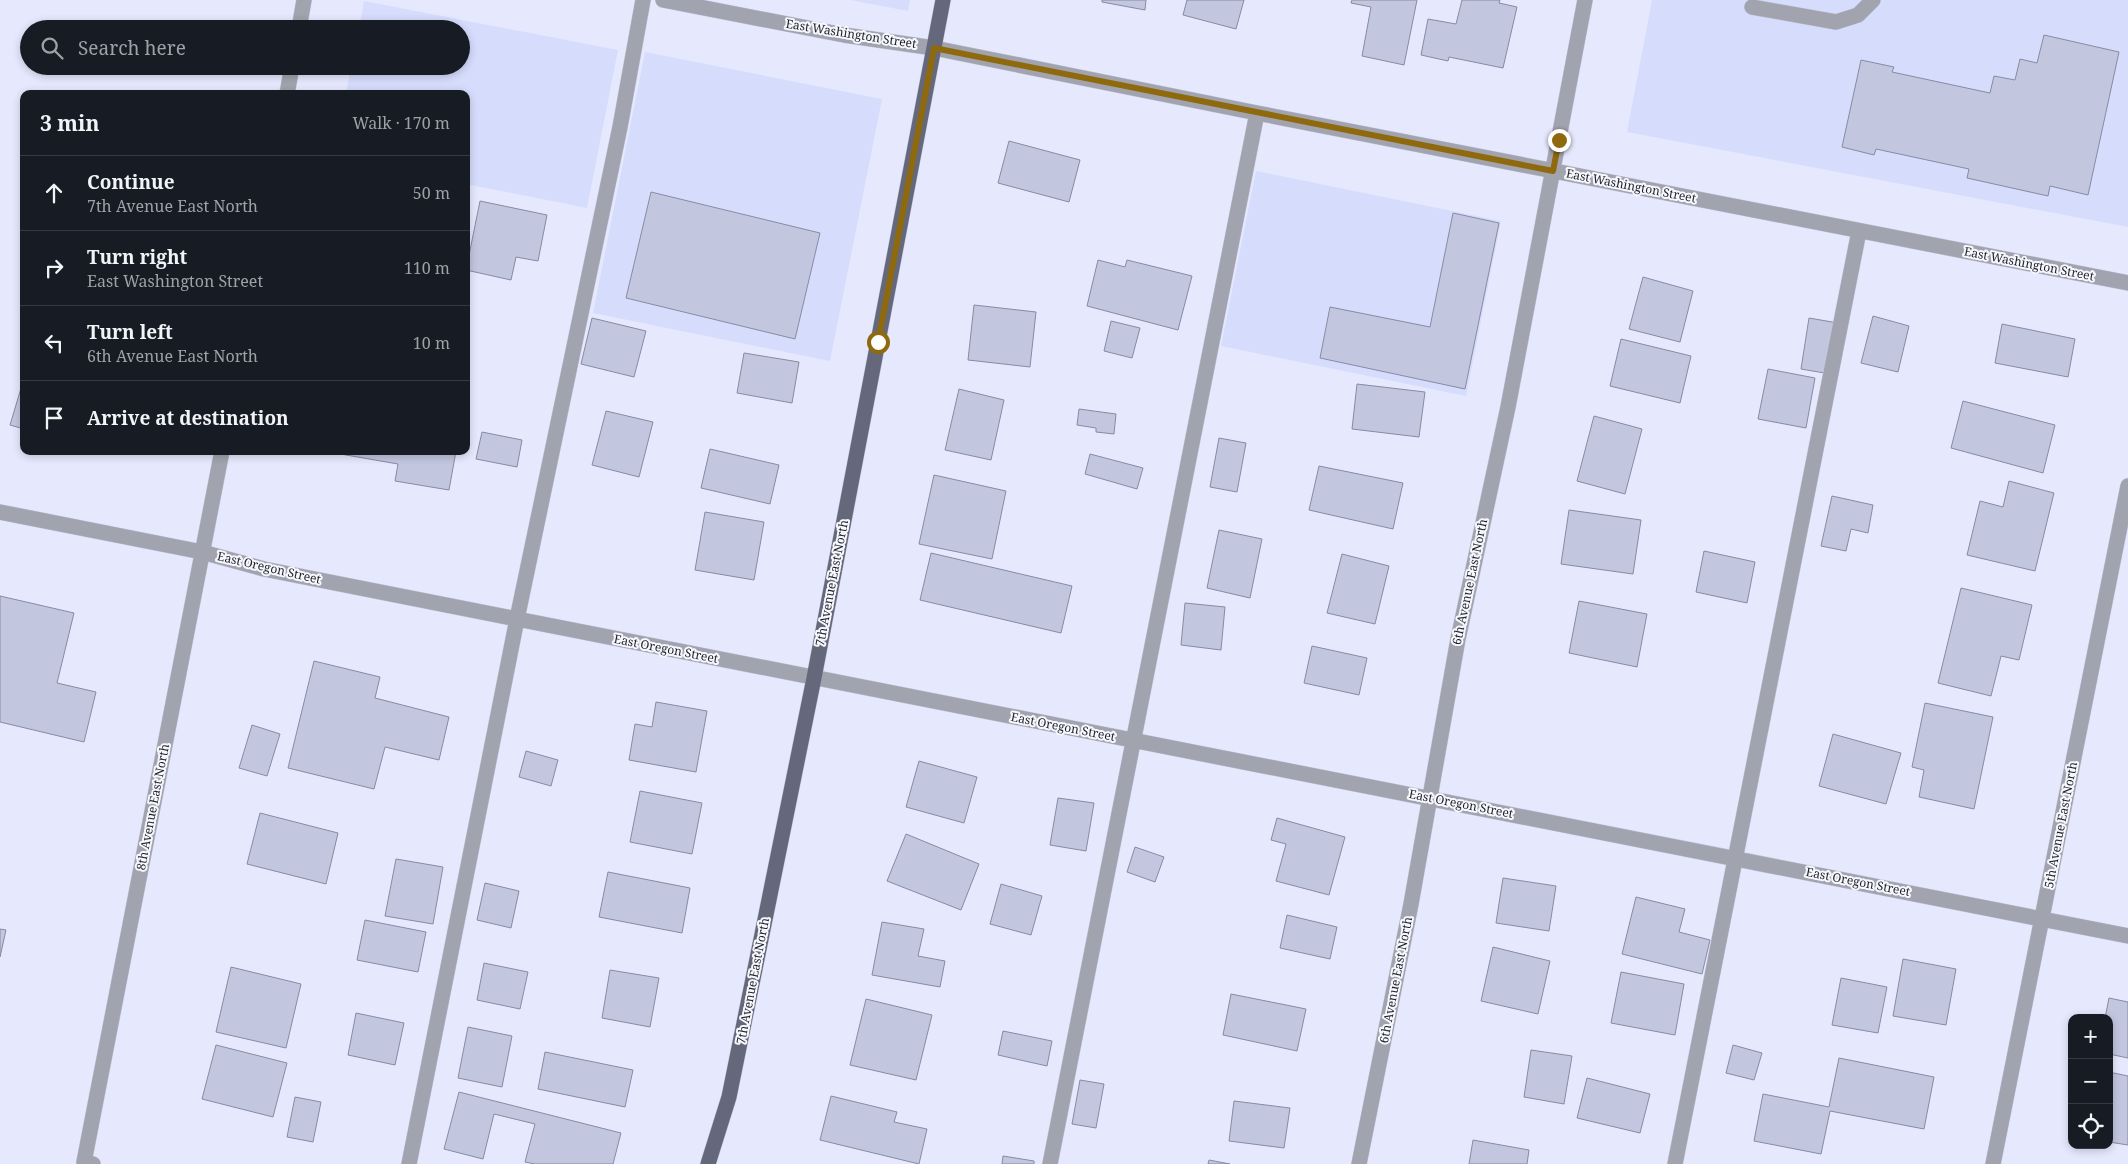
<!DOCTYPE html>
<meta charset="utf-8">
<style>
body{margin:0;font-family:"Noto Serif",serif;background:#242831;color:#f1f3f6}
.controls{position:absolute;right:15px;bottom:15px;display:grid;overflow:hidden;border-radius:10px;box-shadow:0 2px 8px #0003}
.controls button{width:45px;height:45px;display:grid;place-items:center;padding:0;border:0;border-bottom:1px solid #363941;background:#171b24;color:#f1f3f6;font:25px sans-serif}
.stop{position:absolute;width:15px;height:15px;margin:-11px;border:4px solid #8f690e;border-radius:50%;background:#fff}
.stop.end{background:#8f690e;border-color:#fff;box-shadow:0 1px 5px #0008}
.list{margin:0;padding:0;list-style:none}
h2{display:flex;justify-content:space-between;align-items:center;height:65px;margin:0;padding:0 20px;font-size:21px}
h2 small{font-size:16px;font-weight:400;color:#9ea1a6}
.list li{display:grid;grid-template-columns:32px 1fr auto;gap:15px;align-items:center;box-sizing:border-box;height:75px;padding:0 20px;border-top:1px solid #363941}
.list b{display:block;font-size:19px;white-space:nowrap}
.list p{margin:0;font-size:16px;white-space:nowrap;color:#9ea1a6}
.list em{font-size:16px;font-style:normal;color:#9ea1a6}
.icon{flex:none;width:28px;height:28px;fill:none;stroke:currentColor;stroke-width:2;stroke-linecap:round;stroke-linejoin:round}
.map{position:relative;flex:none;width:2128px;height:1164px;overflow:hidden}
.search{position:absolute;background:#171b24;box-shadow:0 2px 8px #0003;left:20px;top:20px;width:450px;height:55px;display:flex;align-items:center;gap:12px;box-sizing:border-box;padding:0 18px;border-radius:28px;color:#9ea1a6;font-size:19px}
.panel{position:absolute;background:#171b24;box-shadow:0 2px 8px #0003;left:20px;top:90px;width:450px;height:365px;border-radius:10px}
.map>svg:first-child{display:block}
</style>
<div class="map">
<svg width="2128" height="1164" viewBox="0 0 2128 1164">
<rect width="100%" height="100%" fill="#e6e9fe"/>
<path fill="#d6dcfc" d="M 850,0 L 910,0 L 908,11 Z
M 1652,0 L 2128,0 L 2128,227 L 1627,132 Z
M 364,1 L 618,50 L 587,208 L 466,184 L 466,94 L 346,94 L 351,66 L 461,66 L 461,29 L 359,29 Z
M 645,52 L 882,99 L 830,361 L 593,313 Z
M 1256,171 L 1501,221 L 1466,396 L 1221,346 Z"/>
<path fill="#c2c6df" stroke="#878ba2" d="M 1102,0 L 1146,0 L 1145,10 L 1102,2 Z
M 1187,0 L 1244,0 L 1236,29 L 1183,15 Z
M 1352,0 L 1417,0 L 1404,65 L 1362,56 L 1371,7 L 1351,3 Z
M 1462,0 L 1500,0 L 1499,3 L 1517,7 L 1503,68 L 1449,57 L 1448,61 L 1421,55 L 1428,19 L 1456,24 Z
M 2044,35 L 2119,52 L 2088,195 L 2050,186 L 2048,196 L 1967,178 L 1969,169 L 1876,149 L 1874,155 L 1842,147 L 1861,60 L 1894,67 L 1892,72 L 1990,93 L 1994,76 L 2015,80 L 2020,59 L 2037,63 Z
M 1009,141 L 1080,160 L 1069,202 L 998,183 Z
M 651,192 L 820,233 L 795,339 L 626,298 Z
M 480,201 L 547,215 L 538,261 L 516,257 L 511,280 L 466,270 Z
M 1453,213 L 1499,223 L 1465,389 L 1320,358 L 1330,307 L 1430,327 Z
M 1098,260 L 1125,267 L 1127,260 L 1192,276 L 1178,330 L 1087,306 Z
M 1643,277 L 1693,291 L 1680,342 L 1629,329 Z
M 974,305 L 1036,312 L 1030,367 L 968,360 Z
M 1873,316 L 1909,326 L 1898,372 L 1861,363 Z
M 592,318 L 646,331 L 634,377 L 581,364 Z
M 1809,318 L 1838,323 L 1830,374 L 1801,369 Z
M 1111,321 L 1140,328 L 1132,358 L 1104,351 Z
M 2002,324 L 2075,339 L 2068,377 L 1995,363 Z
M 1621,339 L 1691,356 L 1680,403 L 1610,386 Z
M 744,353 L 799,362 L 792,403 L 737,393 Z
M 1768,369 L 1815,378 L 1806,428 L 1758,419 Z
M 1357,384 L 1425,392 L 1419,437 L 1352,429 Z
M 22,385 L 24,386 L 24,429 L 10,425 Z
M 959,389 L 1004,400 L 991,460 L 945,450 Z
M 1963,401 L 2055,425 L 2043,473 L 1951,448 Z
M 1079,409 L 1116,414 L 1114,434 L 1096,432 L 1096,428 L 1077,425 Z
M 606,411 L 653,422 L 639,477 L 592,465 Z
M 1594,416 L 1642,429 L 1625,494 L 1577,481 Z
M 482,432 L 522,440 L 517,467 L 476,459 Z
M 1219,438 L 1246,443 L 1237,492 L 1210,487 Z
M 710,449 L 779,465 L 770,504 L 701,488 Z
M 323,451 L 456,451 L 449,490 L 395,481 L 398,464 Z
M 1090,454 L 1143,468 L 1137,489 L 1085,474 Z
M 1319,466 L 1403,483 L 1393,529 L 1309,510 Z
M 934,475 L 1006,491 L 992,559 L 919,544 Z
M 2009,481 L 2054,493 L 2035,571 L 1967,555 L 1980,501 L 2003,507 Z
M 1832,496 L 1873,505 L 1868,533 L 1851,529 L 1846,551 L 1821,546 Z
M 1569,510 L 1641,520 L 1633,574 L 1561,564 Z
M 705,512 L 764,522 L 754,580 L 695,570 Z
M 1219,530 L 1262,539 L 1250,598 L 1207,588 Z
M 1704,551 L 1755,562 L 1747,603 L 1696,592 Z
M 931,553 L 1072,586 L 1061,633 L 920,600 Z
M 1342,554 L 1389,566 L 1375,624 L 1327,613 Z
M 1961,588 L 2032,605 L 2019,660 L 2001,656 L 1991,696 L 1938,683 Z
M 0,596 L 74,613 L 57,683 L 96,692 L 84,742 L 0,722 Z
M 1579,601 L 1647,614 L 1637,667 L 1569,653 Z
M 1185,603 L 1225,607 L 1221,650 L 1181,645 Z
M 1312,646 L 1367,658 L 1359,695 L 1304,683 Z
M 314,661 L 380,677 L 375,698 L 449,717 L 439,760 L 385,747 L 374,789 L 288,768 Z
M 656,702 L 707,711 L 696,772 L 629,760 L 635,724 L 652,727 Z
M 1925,703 L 1993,717 L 1974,809 L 1919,797 L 1924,770 L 1912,767 Z
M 252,725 L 280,734 L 267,776 L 239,768 Z
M 1833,734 L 1901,753 L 1886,804 L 1819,786 Z
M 526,751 L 558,760 L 551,786 L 519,777 Z
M 919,761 L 977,777 L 964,823 L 906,807 Z
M 640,791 L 702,803 L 692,854 L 630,842 Z
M 1058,798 L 1094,803 L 1086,851 L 1050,845 Z
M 260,813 L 338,833 L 326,884 L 247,864 Z
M 1277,818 L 1345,837 L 1329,895 L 1276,881 L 1286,844 L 1271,840 Z
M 906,834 L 979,864 L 961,910 L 887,881 Z
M 1135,847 L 1164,857 L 1155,882 L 1127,872 Z
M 396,859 L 443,867 L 433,924 L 385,916 Z
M 608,872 L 690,888 L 682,933 L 599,917 Z
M 1503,878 L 1556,886 L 1549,931 L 1496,923 Z
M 485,883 L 519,891 L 511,928 L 477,920 Z
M 1001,884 L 1042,896 L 1031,935 L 990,924 Z
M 1636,897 L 1685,909 L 1679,932 L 1710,940 L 1702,974 L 1622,954 Z
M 1287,915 L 1337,927 L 1330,959 L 1280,948 Z
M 365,920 L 426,932 L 418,972 L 357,960 Z
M 882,922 L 924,929 L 918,956 L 945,961 L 940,987 L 872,975 Z
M 0,929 L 6,930 L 0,957 Z
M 1493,947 L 1550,961 L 1538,1014 L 1481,1001 Z
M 1903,959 L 1956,969 L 1946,1025 L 1893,1016 Z
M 484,963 L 528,972 L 520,1009 L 477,1000 Z
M 231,967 L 301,984 L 286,1048 L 216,1032 Z
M 610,970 L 659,978 L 650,1027 L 602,1018 Z
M 1621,972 L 1684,984 L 1675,1035 L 1611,1023 Z
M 1841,978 L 1887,987 L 1878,1033 L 1832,1025 Z
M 1231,994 L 1306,1009 L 1297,1051 L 1223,1035 Z
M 2109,998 L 2128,1002 L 2128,1058 L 2109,1054 L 2109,1018 L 2105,1018 Z
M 866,999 L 932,1015 L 916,1080 L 850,1065 Z
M 356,1013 L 404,1023 L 395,1065 L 348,1055 Z
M 468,1027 L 512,1036 L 502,1087 L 458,1078 Z
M 1003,1031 L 1052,1041 L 1047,1066 L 998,1055 Z
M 216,1045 L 287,1063 L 273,1117 L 202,1099 Z
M 1733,1045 L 1762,1053 L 1754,1080 L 1726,1073 Z
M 1531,1050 L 1572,1056 L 1564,1104 L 1524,1097 Z
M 545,1052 L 633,1070 L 625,1107 L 538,1089 Z
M 1839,1058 L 1934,1077 L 1924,1129 L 1830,1111 L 1821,1154 L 1754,1141 L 1763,1094 L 1829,1107 Z
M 2109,1072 L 2128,1076 L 2128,1145 L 2109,1142 Z
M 1587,1078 L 1650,1094 L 1640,1133 L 1577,1118 Z
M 1080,1080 L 1104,1084 L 1096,1128 L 1072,1124 Z
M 459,1092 L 621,1133 L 613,1164 L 535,1164 L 525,1162 L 535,1124 L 494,1114 L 483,1159 L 444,1149 Z
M 831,1096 L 897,1112 L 894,1122 L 927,1129 L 919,1164 L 820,1140 Z
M 295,1097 L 321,1102 L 313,1142 L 287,1137 Z
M 1234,1101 L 1290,1108 L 1284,1148 L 1229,1141 Z
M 1473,1140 L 1529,1150 L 1527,1164 L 1469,1164 Z
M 1003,1156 L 1034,1161 L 1034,1164 L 1002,1164 Z
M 1209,1160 L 1230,1164 L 1208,1164 Z"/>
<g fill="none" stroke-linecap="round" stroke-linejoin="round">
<g stroke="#c2c5d8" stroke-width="16">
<path id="minor" d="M 663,0 L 844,35 L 934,48 L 1257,113 L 2128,283
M 1752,7 L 1836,22 L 1858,15 L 1873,0
M 299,29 L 304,0
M 287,94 L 292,66
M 0,512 L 202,552 L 264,569 L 517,619 L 2128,936
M 93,1164 L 84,1162 L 222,451
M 409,1164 L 517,619 L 620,127 L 643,0
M 1050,1164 L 1257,113
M 1359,1164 L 1411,904 L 1458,639 L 1508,407 L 1585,0
M 1675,1164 L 1859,231
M 1993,1164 L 2128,486"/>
</g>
<g stroke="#c2c5d8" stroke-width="16">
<path id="major" d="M 708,1164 L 729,1097 L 814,678 L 943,0"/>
</g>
<use href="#minor" stroke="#a1a3ae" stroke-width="15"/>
<use href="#major" stroke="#65687b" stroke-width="15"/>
</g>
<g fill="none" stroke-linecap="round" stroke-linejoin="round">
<path stroke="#8f690e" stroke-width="6" d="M 878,342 L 934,48 L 1553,171 L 1559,140"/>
</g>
<g text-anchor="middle" stroke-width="4" stroke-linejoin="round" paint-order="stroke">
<g font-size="12" fill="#1e1f29" stroke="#f7f8fd">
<text transform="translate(851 34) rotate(9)" y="4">East Washington Street</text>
<text transform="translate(1631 186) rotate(11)" y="4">East Washington Street</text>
<text transform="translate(2029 264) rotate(11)" y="4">East Washington Street</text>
<text transform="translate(269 568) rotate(13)" y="4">East Oregon Street</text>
<text transform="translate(1470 582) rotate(-78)" y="4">6th Avenue East North</text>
<text transform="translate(832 583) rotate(-79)" y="4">7th Avenue East North</text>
<text transform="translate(666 649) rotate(11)" y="4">East Oregon Street</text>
<text transform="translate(1063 727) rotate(11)" y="4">East Oregon Street</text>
<text transform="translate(1461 804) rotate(11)" y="4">East Oregon Street</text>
<text transform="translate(153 807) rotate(-79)" y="4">8th Avenue East North</text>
<text transform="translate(2061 825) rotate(-79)" y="4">5th Avenue East North</text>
<text transform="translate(1858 882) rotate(11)" y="4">East Oregon Street</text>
<text transform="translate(1396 980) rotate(-79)" y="4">6th Avenue East North</text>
<text transform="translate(753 981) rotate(-79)" y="4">7th Avenue East North</text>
</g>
</g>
</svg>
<div class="controls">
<button>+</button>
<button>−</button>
<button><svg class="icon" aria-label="locate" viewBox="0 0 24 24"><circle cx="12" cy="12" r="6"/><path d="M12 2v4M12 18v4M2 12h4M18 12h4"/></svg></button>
</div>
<div class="stop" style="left:878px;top:342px"></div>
<div class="stop end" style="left:1559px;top:140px"></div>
<div class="search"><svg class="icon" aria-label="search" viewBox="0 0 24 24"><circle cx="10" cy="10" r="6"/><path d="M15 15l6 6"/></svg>Search here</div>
<section class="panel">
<h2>3 min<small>Walk · 170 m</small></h2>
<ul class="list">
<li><svg class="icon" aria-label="ahead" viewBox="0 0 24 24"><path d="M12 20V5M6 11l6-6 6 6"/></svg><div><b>Continue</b><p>7th Avenue East North</p></div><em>50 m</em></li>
<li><svg class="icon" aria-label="right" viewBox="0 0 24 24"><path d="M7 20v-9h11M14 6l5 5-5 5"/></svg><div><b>Turn right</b><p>East Washington Street</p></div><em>110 m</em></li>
<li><svg class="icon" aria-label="left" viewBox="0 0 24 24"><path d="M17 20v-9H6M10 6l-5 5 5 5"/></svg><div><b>Turn left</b><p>6th Avenue East North</p></div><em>10 m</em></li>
<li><svg class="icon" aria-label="arrive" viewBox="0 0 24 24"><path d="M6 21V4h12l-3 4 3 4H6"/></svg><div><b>Arrive at destination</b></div></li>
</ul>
</section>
</div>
